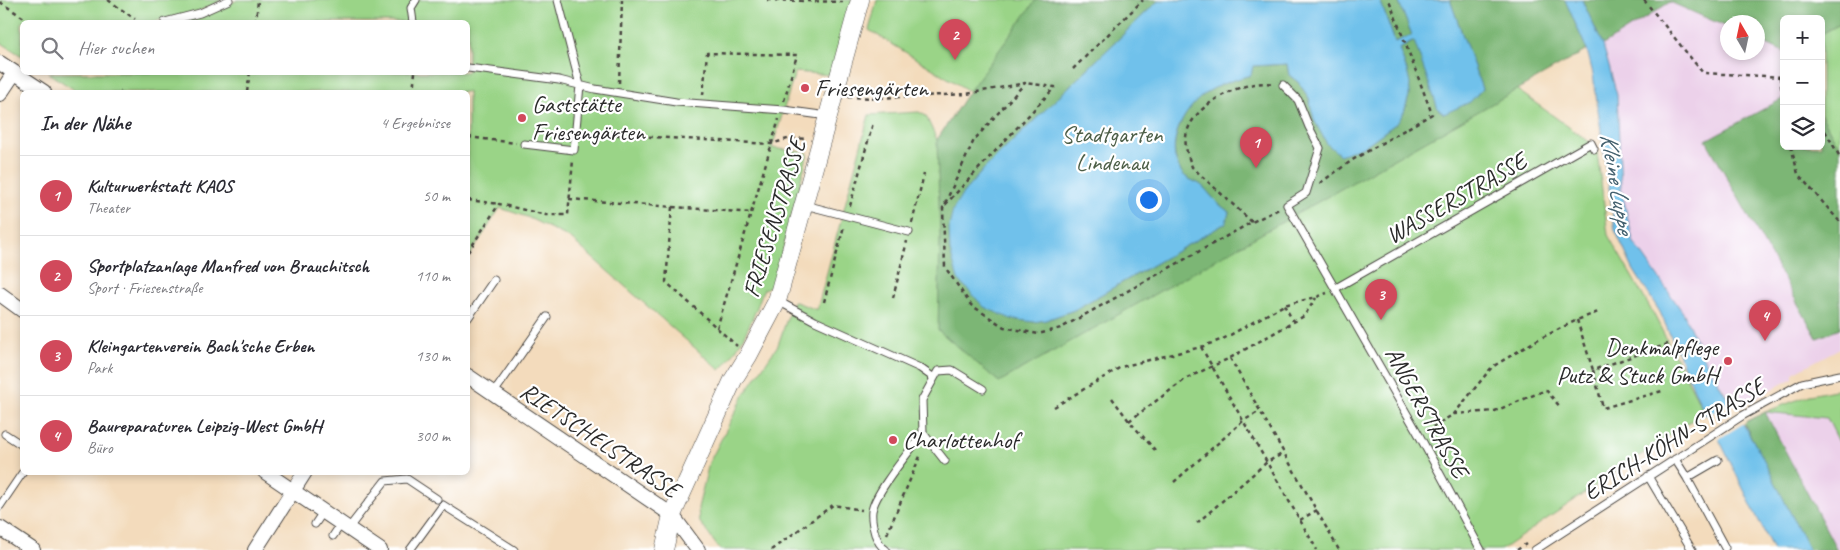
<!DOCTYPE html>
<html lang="de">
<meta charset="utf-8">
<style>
body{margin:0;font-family:Caveat,sans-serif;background:#f2f2f3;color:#2b2b33}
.controls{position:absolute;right:15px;top:15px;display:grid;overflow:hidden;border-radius:8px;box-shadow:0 2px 8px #0003}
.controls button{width:45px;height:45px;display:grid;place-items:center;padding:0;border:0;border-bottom:1px solid #e1e1e2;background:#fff;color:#2b2b33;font:25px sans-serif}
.compass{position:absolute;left:1720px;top:15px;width:45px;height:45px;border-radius:50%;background:#fff;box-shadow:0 2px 8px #0003;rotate:351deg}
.you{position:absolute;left:1148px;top:199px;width:18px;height:18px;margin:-12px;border:4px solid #fff;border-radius:50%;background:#1a73e8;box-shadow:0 0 0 8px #1a73e833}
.badge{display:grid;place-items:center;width:32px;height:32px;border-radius:50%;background:#d1495b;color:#fff;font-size:16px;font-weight:700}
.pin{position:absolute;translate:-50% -41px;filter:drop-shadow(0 1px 2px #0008)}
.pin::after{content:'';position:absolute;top:26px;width:18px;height:15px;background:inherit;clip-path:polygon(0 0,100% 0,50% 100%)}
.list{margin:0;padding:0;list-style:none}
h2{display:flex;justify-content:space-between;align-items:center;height:65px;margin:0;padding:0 20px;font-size:21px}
h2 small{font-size:16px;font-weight:400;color:#7c7c81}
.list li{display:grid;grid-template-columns:32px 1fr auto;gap:15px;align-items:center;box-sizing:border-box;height:80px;padding:0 20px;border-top:1px solid #e1e1e2}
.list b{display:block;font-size:19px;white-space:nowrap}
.list p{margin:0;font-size:16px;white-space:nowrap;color:#7c7c81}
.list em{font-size:16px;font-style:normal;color:#7c7c81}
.icon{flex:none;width:28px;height:28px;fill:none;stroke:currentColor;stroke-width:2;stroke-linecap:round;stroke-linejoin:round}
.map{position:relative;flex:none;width:1840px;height:550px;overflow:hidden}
.search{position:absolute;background:#fff;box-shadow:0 2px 8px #0003;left:20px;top:20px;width:450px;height:55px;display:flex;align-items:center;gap:12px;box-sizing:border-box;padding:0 18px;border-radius:8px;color:#7c7c81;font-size:19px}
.panel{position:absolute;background:#fff;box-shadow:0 2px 8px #0003;left:20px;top:90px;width:450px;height:385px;border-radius:8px}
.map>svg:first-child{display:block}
</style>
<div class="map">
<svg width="1840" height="550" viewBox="0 0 1840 550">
<rect width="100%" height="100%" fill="#fff"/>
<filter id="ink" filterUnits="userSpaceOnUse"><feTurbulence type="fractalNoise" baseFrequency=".02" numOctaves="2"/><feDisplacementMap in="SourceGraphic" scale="10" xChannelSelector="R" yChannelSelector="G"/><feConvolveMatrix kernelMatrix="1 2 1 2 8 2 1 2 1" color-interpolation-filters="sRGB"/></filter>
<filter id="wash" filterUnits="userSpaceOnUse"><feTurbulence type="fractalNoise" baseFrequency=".0096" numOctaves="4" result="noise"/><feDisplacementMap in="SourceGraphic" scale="20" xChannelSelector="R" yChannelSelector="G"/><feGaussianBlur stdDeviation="1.12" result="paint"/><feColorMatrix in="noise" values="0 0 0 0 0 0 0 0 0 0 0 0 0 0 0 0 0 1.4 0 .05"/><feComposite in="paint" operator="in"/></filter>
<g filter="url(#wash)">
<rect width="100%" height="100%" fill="#f3dbbc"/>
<path fill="#ecd1ea" d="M 1670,2 L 1727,27 L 1728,52 L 1758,52 L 1758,40 L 1784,52 L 1784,98 L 1706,141 L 1817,338 L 1840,329 L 1840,348 L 1793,373 L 1793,378 L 1749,401 L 1730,400 L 1702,355 L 1684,314 L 1632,241 L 1621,188 L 1617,95 L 1603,45 Z
M 1765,412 L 1827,418 L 1840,444 L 1840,550 L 1809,550 L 1744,423 Z"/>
<path fill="#9ad487" stroke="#628059" d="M 0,0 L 223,0 L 199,11 L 152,22 L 22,22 L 22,56 L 0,42 Z
M 238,0 L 853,0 L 831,75 L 795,72 L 772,148 L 808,153 L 774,284 L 763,290 C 756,314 738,353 720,370 L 570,238 L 527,217 L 500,208 L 468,258 L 468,92 L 78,92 L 48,73 L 468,72 L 468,22 L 177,22 L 201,16 Z
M 877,0 L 1459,0 L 1495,100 L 1516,89 L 1591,143 L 1597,152 L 1608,235 L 1654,315 L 1704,412 L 1501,550 L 720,550 L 699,521 L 698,508 L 709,463 L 744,395 L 778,345 L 793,301 L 817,310 L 869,115 L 919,112 L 926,116 L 937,140 L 969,91 L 869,30 Z
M 1840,24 L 1840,149 L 1821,115 L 1821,34 Z
M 1840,389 L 1840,444 L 1827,418 L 1765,412 L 1810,395 Z"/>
<path fill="#7bb674" stroke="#537050" d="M 1036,0 L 1159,0 L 984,169 L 963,193 L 1011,319 L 1034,322 L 1046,320 L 1074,310 L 1226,223 L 1229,212 C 1224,208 1218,204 1214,199 C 1210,195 1206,189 1201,185 C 1195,181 1186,179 1182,173 C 1163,146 1183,107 1209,91 C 1222,83 1236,79 1251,75 L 1253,66 L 1287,64 L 1289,75 L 1298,82 L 1309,98 L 1314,120 L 1340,155 L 1366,145 L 1398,122 L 1404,112 L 1409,96 L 1407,71 L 1399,49 L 1415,41 L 1438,109 L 1444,113 L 1470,102 L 1482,89 L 1450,0 L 1565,0 L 1587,50 L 999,382 L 938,330 L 940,237 L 937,140 L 967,94 Z
M 1380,0 L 1398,0 L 1412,35 L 1395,42 Z
M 1582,0 L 1840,0 L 1840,24 L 1821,34 L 1821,19 L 1784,19 L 1784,52 L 1758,40 L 1758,22 L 1728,22 L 1727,27 L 1670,2 L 1603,45 Z
M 1784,98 L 1784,146 L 1821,146 L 1821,115 L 1840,149 L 1840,329 L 1817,338 L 1706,140 Z
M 1765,412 L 1837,550 L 1809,550 L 1744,423 Z"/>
<path fill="#6fc1eb" stroke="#4d768b" d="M 1159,0 L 1380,0 L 1395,42 L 1412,35 L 1398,0 L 1450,0 L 1482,89 L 1470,102 L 1444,114 L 1438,109 L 1414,41 L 1399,49 L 1407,71 L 1410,84 L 1409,96 L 1404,112 L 1398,122 L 1366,145 L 1340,155 L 1327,144 L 1314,120 L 1309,98 L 1298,82 L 1289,75 L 1287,64 L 1253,66 L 1251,75 C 1237,79 1222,83 1209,91 C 1184,107 1162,146 1182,173 C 1186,179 1195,181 1201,185 C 1206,189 1210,195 1214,199 C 1218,204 1224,208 1229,212 L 1226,223 L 1074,310 L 1046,320 L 1034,322 L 1011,319 L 984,307 L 958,279 L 950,251 L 949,227 L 953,210 L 963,193 L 984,169 Z
M 1565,0 L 1582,0 L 1603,45 L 1617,95 L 1621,188 L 1633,241 L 1684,314 L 1702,355 L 1761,454 L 1809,550 L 1773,550 L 1719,439 L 1704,412 L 1660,312 L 1633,269 L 1615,230 L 1593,74 L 1587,50 Z"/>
<path fill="#f3dbbc" d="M 1732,400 L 1746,422 L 1717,440 L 1704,417 Z"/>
</g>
<g filter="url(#ink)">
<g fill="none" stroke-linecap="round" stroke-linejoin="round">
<g stroke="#494541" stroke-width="9">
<path id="service" d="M 165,22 L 200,13 L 229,0
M 413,22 L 411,8 L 416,0
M 468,68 L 559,80 L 595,89 L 676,102 L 784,110 L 828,116
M 1283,85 L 1298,100 L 1309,127 L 1320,148 L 1306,193 L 1287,205 L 1419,435 L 1481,550
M 524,144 L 574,150 L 580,85 L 558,0
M 805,205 L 909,232
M 1336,288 L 1591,143 L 1594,149
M 778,301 L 815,321 L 920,368 L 934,378
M 468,318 L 494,280
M 493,394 L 547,317
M 5,434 L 22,445
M 1675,459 L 1687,478 L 1718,460
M 945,461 L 923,433 L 922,400 L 938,371 L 952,370 L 983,389
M 1648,476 L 1692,550
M 1687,478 L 1725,548
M 0,506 L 23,472
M 315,524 L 323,512
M 348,529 L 385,481 L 407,479 L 437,499
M 333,536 L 341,524
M 410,550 L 443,505 L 514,550
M 886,550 C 880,546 878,541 875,534 C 873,527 871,519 872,511 C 875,492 910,451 923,433
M 1535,550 L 1742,416 L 1802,383 L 1840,375"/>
</g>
<g stroke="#494541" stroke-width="16">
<path id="minor" d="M 0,63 L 44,92
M 0,94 L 14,73
M 0,294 L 22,310
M 468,376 L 672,515 L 698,550
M 265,472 L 380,550
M 0,528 L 33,550
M 255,550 L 305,472"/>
</g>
<g stroke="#494541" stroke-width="19">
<path id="tertiary" d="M 664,550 L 672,515 L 733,380 L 748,356 L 777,301 L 860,0"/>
</g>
<path stroke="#494541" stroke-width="2.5" stroke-dasharray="4 4" stroke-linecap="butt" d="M 108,0 L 135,19
M 767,0 L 843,2
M 1644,0 L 1703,73 L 1784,77
M 0,2 L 30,22
M 256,22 L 258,0
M 1073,69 L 1143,0
M 1780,77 L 1784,110
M 619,83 L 622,0
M 120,92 L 121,92
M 247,92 L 250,72
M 413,92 L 415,72
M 703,95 L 707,53 L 797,55 L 784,101
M 848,97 L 875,98 L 967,94 L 1025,83 L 974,140 L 943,208 L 945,267 L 971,305 L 1004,327 L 1038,334 L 1061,328 L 1252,222 L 1279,209
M 1821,124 L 1840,157
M 585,133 L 771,144 L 791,138 L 806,139
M 468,137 L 516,143
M 1791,146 L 1798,174 L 1840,222
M 1320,183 L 1354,159 L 1432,114 L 1389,0
M 569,199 L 752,213
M 468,200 L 499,204
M 945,205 L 1055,87 L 1025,83
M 850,206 L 873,123
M 672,207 L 666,282 L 737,346
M 1252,222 L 1192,167 C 1189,158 1184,147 1186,137 C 1190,105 1245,78 1274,84
M 912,223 L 924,174
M 468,252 L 499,204 L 546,215 L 568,215 L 573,160
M 893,298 L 907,241
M 824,302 L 844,226
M 1284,305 L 1293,321
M 1577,320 L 1593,370 L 1668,344
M 717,328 L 779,119
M 1201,347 L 1317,550
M 1230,358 L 1339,550
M 1593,370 L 1603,408 L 1662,391
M 1112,398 L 1129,421 L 1155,450
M 1054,407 L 1121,367 L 1201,347 L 1223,339 L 1284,305 L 1317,297 L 1327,293
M 1454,414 L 1495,411 L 1546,390 L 1561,408
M 1129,421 L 1187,378 L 1230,358 L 1304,316 L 1316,298
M 1426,431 L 1454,414 L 1492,367 L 1537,340 L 1577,320 L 1598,312
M 1174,482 L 1243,421 L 1260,411
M 1300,520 L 1317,510
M 1197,523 L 1267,462 L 1284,453
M 887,534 L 921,454
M 771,550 L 833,505 L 862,510
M 1517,550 L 1526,544"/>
<use href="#service" stroke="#fff" stroke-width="7"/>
<use href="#minor" stroke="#fff" stroke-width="14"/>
<use href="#tertiary" stroke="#fff" stroke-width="18"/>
</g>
</g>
<g fill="#d1495b" stroke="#fff" stroke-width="2">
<circle cx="805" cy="88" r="5"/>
<circle cx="522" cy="118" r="5"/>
<circle cx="1728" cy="361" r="5"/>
<circle cx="893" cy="440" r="5"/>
</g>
<g text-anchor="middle" stroke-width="4.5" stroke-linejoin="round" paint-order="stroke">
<g font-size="24" fill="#2b2b2b" stroke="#fff" text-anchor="start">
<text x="815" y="96">Friesengärten</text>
<text x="532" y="112">Gaststätte<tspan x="532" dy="28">Friesengärten</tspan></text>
<text x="1718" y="355" text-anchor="end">Denkmalpflege<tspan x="1718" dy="28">Putz &amp; Stuck GmbH</tspan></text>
<text x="903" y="448">Charlottenhof</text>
</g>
<g font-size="24" fill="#4c5e47" stroke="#fff">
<text x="1112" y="142">Stadtgarten<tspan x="1112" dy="28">Lindenau</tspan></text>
</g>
<g font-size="24" fill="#2b2b2b" stroke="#fff">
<text transform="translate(1456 198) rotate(-30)" y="8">WASSERSTRASSE</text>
<text transform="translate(774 218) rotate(-73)" y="8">FRIESENSTRASSE</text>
<text transform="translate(1427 412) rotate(61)" y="8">ANGERSTRASSE</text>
<text transform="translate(1674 439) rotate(-32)" y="8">ERICH-KÖHN-STRASSE</text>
<text transform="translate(600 440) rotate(34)" y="8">RIETSCHELSTRASSE</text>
</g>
<g font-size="25" font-style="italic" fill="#43606e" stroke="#fff">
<text transform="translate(1618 183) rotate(80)" y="9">Kleine Luppe</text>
</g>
</g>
</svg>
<div class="controls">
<button>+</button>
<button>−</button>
<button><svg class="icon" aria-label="layers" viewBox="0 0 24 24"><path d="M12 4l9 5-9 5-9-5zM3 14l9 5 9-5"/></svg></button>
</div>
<svg class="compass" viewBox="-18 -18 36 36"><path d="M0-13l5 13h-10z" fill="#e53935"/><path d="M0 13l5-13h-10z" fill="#7c7c81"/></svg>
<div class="you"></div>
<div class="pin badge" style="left:1256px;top:168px">1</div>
<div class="pin badge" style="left:955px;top:60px">2</div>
<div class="pin badge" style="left:1381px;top:320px">3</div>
<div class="pin badge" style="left:1765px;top:341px">4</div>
<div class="search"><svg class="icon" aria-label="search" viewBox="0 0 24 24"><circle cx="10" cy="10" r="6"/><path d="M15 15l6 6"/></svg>Hier suchen</div>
<section class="panel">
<h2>In der Nähe<small>4 Ergebnisse</small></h2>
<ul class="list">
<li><span class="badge">1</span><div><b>Kulturwerkstatt KAOS</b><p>Theater</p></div><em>50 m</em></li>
<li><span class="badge">2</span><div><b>Sportplatzanlage Manfred von Brauchitsch</b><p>Sport · Friesenstraße</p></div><em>110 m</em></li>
<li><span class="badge">3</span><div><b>Kleingartenverein Bach'sche Erben</b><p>Park</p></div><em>130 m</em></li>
<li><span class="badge">4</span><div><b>Baureparaturen Leipzig-West GmbH</b><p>Büro</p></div><em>300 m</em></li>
</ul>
</section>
</div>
